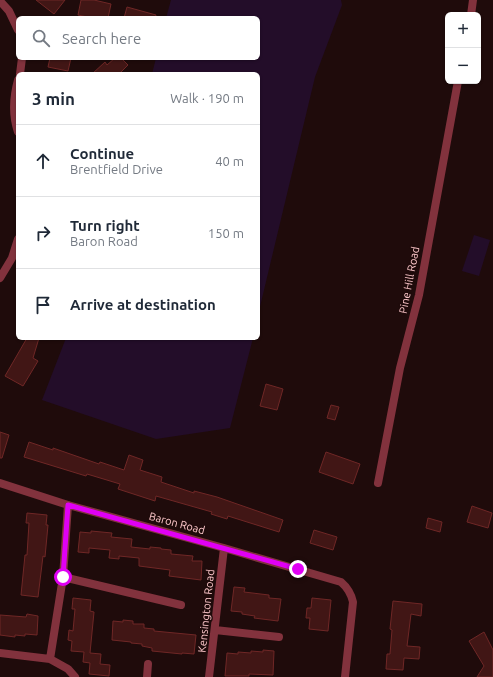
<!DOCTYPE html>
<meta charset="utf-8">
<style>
body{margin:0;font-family:Ubuntu,sans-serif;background:#f6f6f7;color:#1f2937}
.controls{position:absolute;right:12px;top:12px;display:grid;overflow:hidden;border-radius:6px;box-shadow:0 1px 3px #0004}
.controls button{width:36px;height:36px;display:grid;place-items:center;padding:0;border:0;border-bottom:1px solid #e0e1e3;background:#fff;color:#1f2937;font:20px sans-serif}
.stop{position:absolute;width:12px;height:12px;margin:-9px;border:3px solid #e000f4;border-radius:50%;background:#fff}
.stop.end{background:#e000f4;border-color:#fff;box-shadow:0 1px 4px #0008}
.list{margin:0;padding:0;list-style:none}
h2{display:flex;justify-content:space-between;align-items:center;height:52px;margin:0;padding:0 16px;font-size:17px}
h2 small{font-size:13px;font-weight:400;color:#747a83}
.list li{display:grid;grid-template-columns:26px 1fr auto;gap:12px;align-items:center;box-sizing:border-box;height:72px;padding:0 16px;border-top:1px solid #e0e1e3}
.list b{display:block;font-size:15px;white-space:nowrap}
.list p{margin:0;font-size:13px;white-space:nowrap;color:#747a83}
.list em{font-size:13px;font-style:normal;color:#747a83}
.icon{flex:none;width:22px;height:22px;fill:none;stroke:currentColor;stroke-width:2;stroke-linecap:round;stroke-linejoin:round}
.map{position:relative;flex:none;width:493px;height:677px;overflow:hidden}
.search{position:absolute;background:#fff;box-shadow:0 1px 3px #0004;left:16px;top:16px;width:244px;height:44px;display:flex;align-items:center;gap:10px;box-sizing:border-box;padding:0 14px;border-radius:6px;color:#747a83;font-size:15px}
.panel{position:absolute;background:#fff;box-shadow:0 1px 3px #0004;left:16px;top:72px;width:244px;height:268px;border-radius:6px}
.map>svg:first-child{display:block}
</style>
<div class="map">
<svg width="493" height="677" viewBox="0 0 493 677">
<rect width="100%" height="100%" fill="#1f0b0b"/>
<path fill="#230d29" d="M 171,0 L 341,0 L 342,5 L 315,77 L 258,315 L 258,74 L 152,74 L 156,58 L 258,58 L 258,18 L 166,18 Z
M 474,235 L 490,240 L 479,276 L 462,271 Z
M 66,338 L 253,338 L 230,428 L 156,439 L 42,400 Z"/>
<path fill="#411615" stroke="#6f2726" d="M 36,0 L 65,0 L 54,14 Z
M 81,0 L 94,0 L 111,4 L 108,18 L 92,18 L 78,15 Z
M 127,7 L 156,15 L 155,18 L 124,18 Z
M 50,58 L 71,58 L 68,71 L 48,67 Z
M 115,58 L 121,58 L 128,65 L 119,74 L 92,74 L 105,62 L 107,65 Z
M 27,338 L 39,338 L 33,358 L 38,361 L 23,386 L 5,376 Z
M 266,384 L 283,389 L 277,410 L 260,406 Z
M 331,405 L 339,407 L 335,420 L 327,418 Z
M 0,432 L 9,435 L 2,458 L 0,458 Z
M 29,442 L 53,450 L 53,448 L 99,464 L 100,462 L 124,470 L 129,455 L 143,460 L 140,470 L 162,477 L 161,482 L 194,493 L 194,491 L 217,497 L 283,520 L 279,532 L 228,516 L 227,519 L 211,514 L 212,512 L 156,496 L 155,501 L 118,489 L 120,484 L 87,474 L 86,476 L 24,457 Z
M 326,452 L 360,464 L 353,484 L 319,472 Z
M 472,506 L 492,513 L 488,528 L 467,522 Z
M 27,513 L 47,515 L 46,525 L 48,525 L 45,557 L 43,556 L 38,597 L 21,595 L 25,555 L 27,555 L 29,523 L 26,523 Z
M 428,518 L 442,522 L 440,532 L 426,528 Z
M 314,530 L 337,537 L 333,550 L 310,543 Z
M 91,531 L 112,533 L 111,537 L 132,539 L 131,547 L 150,549 L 150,547 L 161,548 L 161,549 L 171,550 L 171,554 L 193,556 L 192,561 L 202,561 L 201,580 L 169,576 L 170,570 L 139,566 L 139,558 L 119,556 L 119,559 L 109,558 L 110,550 L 89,548 L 89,553 L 78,552 L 80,532 L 91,533 Z
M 234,587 L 245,588 L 244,592 L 269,595 L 269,598 L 281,599 L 278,621 L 254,618 L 255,616 L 242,614 L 242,612 L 231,611 Z
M 73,598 L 91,600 L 90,611 L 94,612 L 90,653 L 101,654 L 100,664 L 110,665 L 109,676 L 89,674 L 90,663 L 83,662 L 84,652 L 71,651 L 72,641 L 68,640 L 69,630 L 73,631 L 75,609 L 72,609 Z
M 312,598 L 331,600 L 328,631 L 309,629 L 310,618 L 306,618 L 307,608 L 311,608 Z
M 393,601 L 422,604 L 421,616 L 411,614 L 407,646 L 420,647 L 419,659 L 404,658 L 403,670 L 386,669 L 387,654 L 390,654 L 392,630 L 390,629 Z
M 27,614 L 38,616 L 37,635 L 25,634 L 25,636 L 15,635 L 15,637 L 0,635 L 0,615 L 26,617 Z
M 123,620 L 133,621 L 133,624 L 144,624 L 144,628 L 154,629 L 154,631 L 196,635 L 194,654 L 182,653 L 182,654 L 152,651 L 152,648 L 142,646 L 142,644 L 131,643 L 131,642 L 112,640 L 113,621 L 123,622 Z
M 484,632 L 493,650 L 493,677 L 477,677 L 484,666 L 469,641 Z
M 263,650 L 274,651 L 273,675 L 249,674 L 249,676 L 225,676 L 227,653 L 238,654 L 238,652 L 251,653 L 251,651 L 263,652 Z"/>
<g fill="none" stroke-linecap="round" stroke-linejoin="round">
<path stroke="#82323d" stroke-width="8" d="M 0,1 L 9,11 L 18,30
M 471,15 L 473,0
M 20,74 L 22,58
M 18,80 C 13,98 12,114 18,132
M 0,278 L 12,258 L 18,239
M 0,483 L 68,505 L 224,548 L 341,582 C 348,588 351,593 353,602 L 345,677
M 378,483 L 400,368 L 419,295 L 458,81
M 63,577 L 181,605
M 215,630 L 279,637
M 0,653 L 50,659 L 68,669 L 75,677
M 50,659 L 63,577 L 68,505
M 147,677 L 148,664
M 209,677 L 224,548"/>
</g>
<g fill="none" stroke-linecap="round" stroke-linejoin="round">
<path stroke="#e000f4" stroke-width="5" d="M 63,577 L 68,505 L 298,569"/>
</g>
<g text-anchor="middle" stroke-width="3" stroke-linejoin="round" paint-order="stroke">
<g font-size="11" fill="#ffc9cc" stroke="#1f0b0b">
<text transform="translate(409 280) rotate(-79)" y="4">Pine Hill Road</text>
<text transform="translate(177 523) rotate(15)" y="4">Baron Road</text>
<text transform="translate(206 611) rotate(-84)" y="4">Kensington Road</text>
</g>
</g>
</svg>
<div class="controls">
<button>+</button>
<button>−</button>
</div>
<div class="stop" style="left:63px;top:577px"></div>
<div class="stop end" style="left:298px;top:569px"></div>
<div class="search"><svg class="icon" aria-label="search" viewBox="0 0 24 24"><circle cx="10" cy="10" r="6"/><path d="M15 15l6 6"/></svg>Search here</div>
<section class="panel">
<h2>3 min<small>Walk · 190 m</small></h2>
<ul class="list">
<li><svg class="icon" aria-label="ahead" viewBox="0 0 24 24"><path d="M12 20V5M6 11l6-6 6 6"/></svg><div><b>Continue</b><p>Brentfield Drive</p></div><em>40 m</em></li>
<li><svg class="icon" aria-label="right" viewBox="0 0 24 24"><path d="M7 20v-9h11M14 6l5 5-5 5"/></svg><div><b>Turn right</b><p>Baron Road</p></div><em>150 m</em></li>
<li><svg class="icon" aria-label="arrive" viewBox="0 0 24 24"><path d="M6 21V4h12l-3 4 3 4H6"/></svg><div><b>Arrive at destination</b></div></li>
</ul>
</section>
</div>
